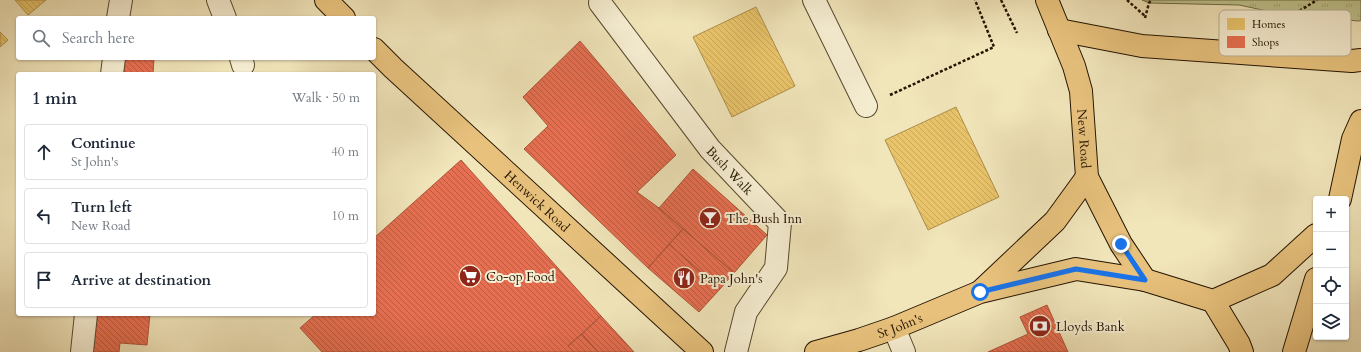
<!DOCTYPE html>
<meta charset="utf-8">
<style>
body{margin:0;font-family:Cardo,serif;background:#f6f6f7;color:#1f2937}
.controls{position:absolute;right:12px;bottom:12px;display:grid;overflow:hidden;border-radius:4px;box-shadow:0 1px 3px #0004}
.controls button{width:36px;height:36px;display:grid;place-items:center;padding:0;border:0;border-bottom:1px solid #e0e1e3;background:#fff;color:#1f2937;font:20px sans-serif}
.stop{position:absolute;width:12px;height:12px;margin:-9px;border:3px solid #1a73e8;border-radius:50%;background:#fff}
.stop.end{background:#1a73e8;border-color:#fff;box-shadow:0 1px 4px #0008}
.list{margin:0;padding:0;list-style:none}
h2{display:flex;justify-content:space-between;align-items:center;height:52px;margin:0;padding:0 16px;font-size:17px}
h2 small{font-size:13px;font-weight:400;color:#747a83}
.list li{display:grid;grid-template-columns:26px 1fr auto;gap:12px;align-items:center;box-sizing:border-box;height:56px;margin:0 8px 8px;padding:0 8px;border:1px solid #e0e1e3;border-radius:4px}
.list b{display:block;font-size:15px;white-space:nowrap}
.list p{margin:0;font-size:13px;white-space:nowrap;color:#747a83}
.list em{font-size:13px;font-style:normal;color:#747a83}
.icon{flex:none;width:22px;height:22px;fill:none;stroke:currentColor;stroke-width:2;stroke-linecap:round;stroke-linejoin:round}
.map{position:relative;flex:none;width:1361px;height:352px;overflow:hidden}
.search{position:absolute;background:#fff;box-shadow:0 1px 3px #0004;left:16px;top:16px;width:360px;height:44px;display:flex;align-items:center;gap:10px;box-sizing:border-box;padding:0 14px;border-radius:4px;color:#747a83;font-size:15px}
.panel{position:absolute;background:#fff;box-shadow:0 1px 3px #0004;left:16px;top:72px;width:360px;height:244px;border-radius:4px}
.map>svg:first-child{display:block}
</style>
<div class="map">
<svg width="1361" height="352" viewBox="0 0 1361 352">
<defs>
<pattern id="park-tufts" width="24" height="20" patternUnits="userSpaceOnUse"><rect width="24" height="20" fill="#bec38d"/><path d="M3 7l-1-3M5 7V3M7 7l1-3M15 17l-1-3M17 17v-4M19 17l1-3" fill="none" stroke="#a3a778"/></pattern>
<pattern id="homes-back-hatch" width="6" height="6" patternUnits="userSpaceOnUse"><rect width="6" height="6" fill="#e9c46a"/><path d="M-1 5l2 2M0 0l6 6M5-1l2 2" fill="none" stroke="#c8a85a"/></pattern>
<pattern id="shops-back-hatch" width="6" height="6" patternUnits="userSpaceOnUse"><rect width="6" height="6" fill="#e76f51"/><path d="M-1 5l2 2M0 0l6 6M5-1l2 2" fill="none" stroke="#bb5a41"/></pattern>
</defs>
<rect width="100%" height="100%" fill="#f1e5ba"/>
<filter id="stains"><feTurbulence type="fractalNoise" baseFrequency=".005" numOctaves="4"/><feColorMatrix values="0 0 0 0 .2 0 0 0 0 .09 0 0 0 0 .02 0 0 0 .5 -.17"/></filter>
<radialGradient id="worn" r=".72"><stop offset=".6" stop-color="#630" stop-opacity="0"/><stop offset="1" stop-color="#630" stop-opacity=".3"/></radialGradient>
<path fill="url(#park-tufts)" stroke="#716c46" d="M 1142,0 L 1361,0 L 1361,20 L 1359,21 L 1291,16 L 1239,5 L 1149,3 Z"/>
<path fill="url(#homes-back-hatch)" stroke="#ae8f4a" d="M 15,0 L 46,0 L 28,15 Z
M 756,7 L 795,86 L 732,117 L 693,37 Z
M 0,32 L 8,40 L 0,47 Z
M 956,107 L 999,197 L 928,230 L 885,140 Z"/>
<path fill="url(#shops-back-hatch)" stroke="#ac5439" d="M 580,41 L 676,155 L 637,192 L 659,208 L 683,229 L 648,268 L 524,149 L 548,126 L 523,97 Z
M 119,58 L 154,58 L 153,74 L 118,74 Z
M 461,160 L 601,316 L 568,346 L 574,352 L 322,352 L 300,328 L 316,314 L 374,314 L 374,238 Z
M 693,169 L 767,235 L 734,273 L 659,208 Z
M 683,229 L 734,273 L 720,289 L 669,244 Z
M 669,244 L 720,289 L 699,312 L 648,268 Z
M 1047,305 L 1068,352 L 988,352 L 1028,334 L 1020,317 Z
M 95,314 L 150,314 L 147,345 L 120,343 L 119,352 L 92,352 Z
M 601,316 L 634,352 L 598,352 L 582,334 Z
M 582,334 L 598,352 L 574,352 L 568,346 Z"/>
<g fill="none" stroke-linecap="round" stroke-linejoin="round">
<g stroke="#57482e" stroke-width="24">
<g id="minor">
<path d="M 218,0 L 225,18"/>
<path d="M 814,0 L 866,106"/>
<path id="s1" d="M 600,3 L 710,149 L 780,223 L 776,268 L 746,312 L 736,352"/>
<path d="M 118,18 L 121,0"/>
<path d="M 241,58 L 243,65"/>
<path d="M 112,74 L 114,58"/>
<path d="M 894,328 L 904,352"/>
<path d="M 82,352 L 86,314"/>
</g>
</g>
<g stroke="#241400" stroke-width="24">
<g id="major">
<path d="M 326,0 L 344,18"/>
<path id="s2" d="M 1047,0 L 1074,66 L 1081,91 L 1087,177 L 1121,244 L 1145,280"/>
<path d="M 1059,30 L 1142,46 L 1352,61 L 1361,60"/>
<path id="s3" d="M 374,49 L 393,68 L 702,352"/>
<path d="M 1340,199 L 1353,139 L 1361,121"/>
<path d="M 981,291 L 1055,221 L 1087,177"/>
<path d="M 1213,301 L 1239,344 L 1242,352"/>
<path id="s4" d="M 816,352 L 859,340 L 894,328 L 980,292 L 1076,269 L 1145,280 L 1213,301 L 1272,275 L 1316,235"/>
<path d="M 1294,352 L 1316,279"/>
</g>
</g>
<path stroke="#241400" stroke-width="2.5" stroke-dasharray="3 2" stroke-linecap="butt" d="M 1001,0 L 1017,33
M 1127,0 L 1145,16
M 1291,16 L 1317,0
M 1145,18 L 1149,3 L 1151,0
M 890,95 L 994,47 L 975,0"/>
<use href="#minor" stroke="#f6eed2" stroke-width="22"/>
<use href="#major" stroke="#e8c27d" stroke-width="22"/>
</g>
<g fill="none" stroke-linecap="round" stroke-linejoin="round">
<path stroke="#1a73e8" stroke-width="5" d="M 980,292 L 1076,269 L 1145,280 L 1121,244"/>
</g>
<defs>
<g id="bar-disc" transform="scale(1.15)"><circle r="9.5" fill="#8f2418" stroke="#f6eed2"/><path d="M-6-5H6L.8 .8V4.5H3.5V6h-7V4.5H-.8V.8Z" fill="#fff"/></g>
<g id="supermarket-disc" transform="scale(1.15)"><circle r="9.5" fill="#8f2418" stroke="#f6eed2"/><path d="M-6-5.5h2.5l.6 2H6L4.5 2H-2.5L-4.4-4H-6ZM-1.5 3.2a1.3 1.3 0 1 0 .1 0ZM3 3.2a1.3 1.3 0 1 0 .1 0Z" fill="#fff"/></g>
<g id="restaurant-disc" transform="scale(1.15)"><circle r="9.5" fill="#8f2418" stroke="#f6eed2"/><path d="M-5-6h1v4h1v-4h1v4h1v-4h1v5L-1.5 .5V6h-2V.5L-5-1ZM5-6V6H3V1.5H1.5Q1.5-4 5-6Z" fill="#fff"/></g>
<g id="bank-disc" transform="scale(1.15)"><circle r="9.5" fill="#8f2418" stroke="#f6eed2"/><path d="M-6-4H6V4H-6ZM0-2.3a2.3 2.3 0 1 0 0 4.6a2.3 2.3 0 1 0 0-4.6Z" fill="#fff"/></g>
</defs>
<g fill-rule="evenodd">
<use href="#bar-disc" x="710" y="218"/>
<use href="#supermarket-disc" x="470" y="276"/>
<use href="#restaurant-disc" x="684" y="278"/>
<use href="#bank-disc" x="1040" y="326"/>
</g>
<g text-anchor="middle" stroke-width="4" stroke-linejoin="round" paint-order="stroke">
<g font-size="13" fill="#241400" stroke="#f6eed2">
<text dy="5" stroke="none"><textPath href="#s2" startOffset="145">New Road</textPath></text>
<text dy="5" stroke="none"><textPath href="#s1" startOffset="212">Bush Walk</textPath></text>
<text dy="5" stroke="none"><textPath href="#s3" startOffset="223">Henwick Road</textPath></text>
<text dy="5" stroke="none"><textPath href="#s4" startOffset="88">St John's</textPath></text>
</g>
<g font-size="13" fill="#241400" stroke="#f6eed2" text-anchor="start">
<text x="726" y="223">The Bush Inn</text>
<text x="486" y="281">Co-op Food</text>
<text x="700" y="283">Papa John's</text>
<text x="1056" y="331">Lloyds Bank</text>
</g>
</g>
<rect x="1219" y="10" width="132" height="46" rx="6" fill="#f6eed2" stroke="#b7ad93" stroke-width="1"/>
<rect x="1227" y="18" width="18" height="12" fill="#e9c46a"/>
<rect x="1227" y="36" width="18" height="12" fill="#e76f51"/>
<g font-size="11" fill="#241400">
<text x="1252" y="28">Homes</text>
<text x="1252" y="46">Shops</text>
</g>
<rect width="100%" height="100%" filter="url(#stains)"/>
<rect width="100%" height="100%" fill="url(#worn)"/>
</svg>
<div class="controls">
<button>+</button>
<button>−</button>
<button><svg class="icon" aria-label="locate" viewBox="0 0 24 24"><circle cx="12" cy="12" r="6"/><path d="M12 2v4M12 18v4M2 12h4M18 12h4"/></svg></button>
<button><svg class="icon" aria-label="layers" viewBox="0 0 24 24"><path d="M12 4l9 5-9 5-9-5zM3 14l9 5 9-5"/></svg></button>
</div>
<div class="stop" style="left:980px;top:292px"></div>
<div class="stop end" style="left:1121px;top:244px"></div>
<div class="search"><svg class="icon" aria-label="search" viewBox="0 0 24 24"><circle cx="10" cy="10" r="6"/><path d="M15 15l6 6"/></svg>Search here</div>
<section class="panel">
<h2>1 min<small>Walk · 50 m</small></h2>
<ul class="list">
<li><svg class="icon" aria-label="ahead" viewBox="0 0 24 24"><path d="M12 20V5M6 11l6-6 6 6"/></svg><div><b>Continue</b><p>St John's</p></div><em>40 m</em></li>
<li><svg class="icon" aria-label="left" viewBox="0 0 24 24"><path d="M17 20v-9H6M10 6l-5 5 5 5"/></svg><div><b>Turn left</b><p>New Road</p></div><em>10 m</em></li>
<li><svg class="icon" aria-label="arrive" viewBox="0 0 24 24"><path d="M6 21V4h12l-3 4 3 4H6"/></svg><div><b>Arrive at destination</b></div></li>
</ul>
</section>
</div>
